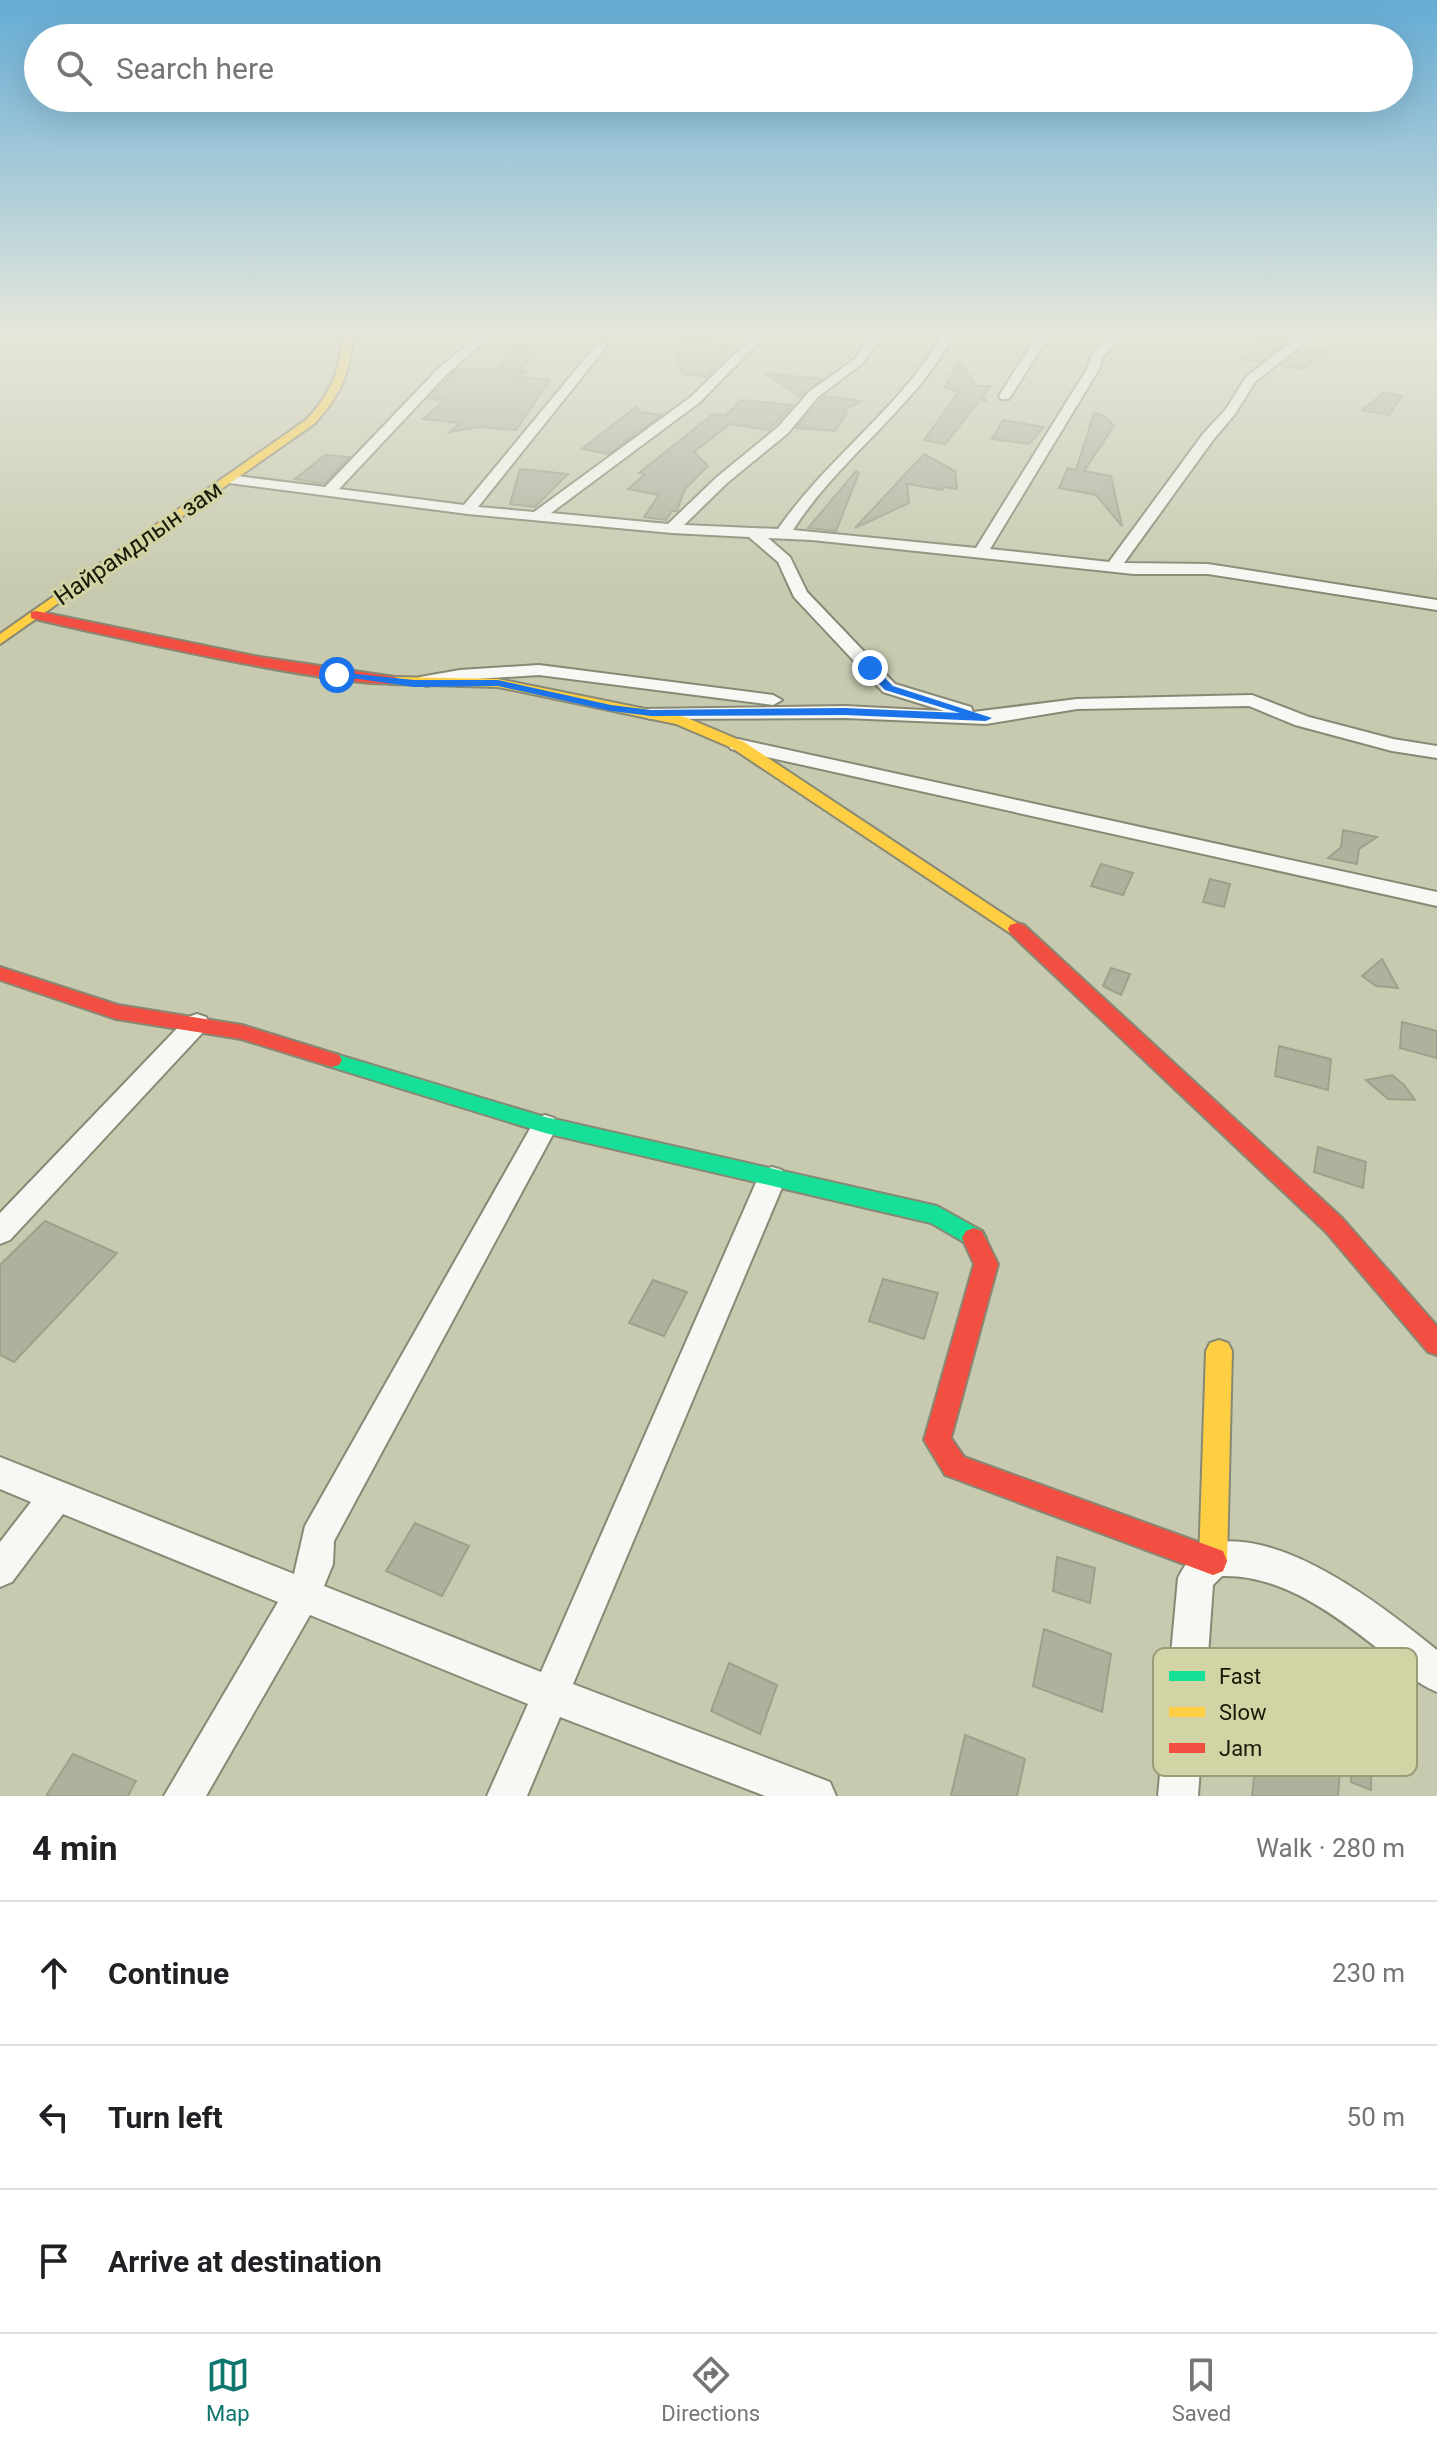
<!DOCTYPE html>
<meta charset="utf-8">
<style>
body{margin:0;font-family:Roboto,sans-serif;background:#f2f2f2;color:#202124}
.stop{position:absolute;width:24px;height:24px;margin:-18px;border:6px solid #1a73e8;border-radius:50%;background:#fff}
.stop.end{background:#1a73e8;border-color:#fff;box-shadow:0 2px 8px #0008}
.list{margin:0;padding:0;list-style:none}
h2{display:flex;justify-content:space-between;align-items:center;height:104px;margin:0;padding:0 32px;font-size:34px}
h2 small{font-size:26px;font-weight:400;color:#757577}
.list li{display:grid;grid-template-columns:52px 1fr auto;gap:24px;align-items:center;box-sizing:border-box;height:144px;padding:0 32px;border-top:2px solid #e0e0e0}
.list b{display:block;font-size:30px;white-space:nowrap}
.list em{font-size:26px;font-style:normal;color:#757577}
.icon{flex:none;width:44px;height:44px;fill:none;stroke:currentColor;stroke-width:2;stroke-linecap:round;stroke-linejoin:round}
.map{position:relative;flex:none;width:1437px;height:1796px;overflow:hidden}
.search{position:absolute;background:#fff;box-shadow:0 8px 32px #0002;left:24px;right:24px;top:24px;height:88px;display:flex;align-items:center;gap:20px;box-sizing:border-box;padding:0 28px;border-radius:44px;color:#757577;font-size:30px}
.sheet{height:536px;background:#fff}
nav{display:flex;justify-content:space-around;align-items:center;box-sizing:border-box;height:112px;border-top:2px solid #e0e0e0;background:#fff;font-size:22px;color:#757577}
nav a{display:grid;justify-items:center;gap:4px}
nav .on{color:#0f766e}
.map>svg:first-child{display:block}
</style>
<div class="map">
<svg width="1437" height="1796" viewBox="0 0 1437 1796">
<rect width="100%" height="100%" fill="#c8cab0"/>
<path fill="#b0b19d" stroke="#9fa08c" stroke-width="2" d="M 693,337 L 706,343 L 731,345 L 708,377 L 684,374 L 677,367 L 680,341 Z
M 1259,338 L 1285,343 L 1261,362 L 1238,358 Z
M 514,344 L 545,347 L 518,370 L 527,371 L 519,377 L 550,380 L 516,430 L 480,427 L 450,432 L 460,423 L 423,419 L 445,400 L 428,399 L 457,369 L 498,369 Z
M 1304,347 L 1326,351 L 1303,369 L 1280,365 Z
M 959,361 L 976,386 L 991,386 L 983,396 L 986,401 L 981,399 L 945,444 L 924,440 L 959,392 L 945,387 Z
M 765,373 L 822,379 L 801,397 Z
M 1384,393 L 1402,396 L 1389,415 L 1362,410 Z
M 825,396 L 861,401 L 842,412 L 847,413 L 835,431 L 796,428 Z
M 741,400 L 793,405 L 769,430 L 730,424 L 694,452 L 708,466 L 685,489 L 677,511 L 672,511 L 666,520 L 644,517 L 659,495 L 628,489 L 645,474 L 639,473 L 713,414 L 725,416 Z
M 636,407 L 641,412 L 661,415 L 609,454 L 582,449 Z
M 1094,413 L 1104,416 L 1114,426 L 1084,471 L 1111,476 L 1122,526 L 1096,495 L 1059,488 L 1068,468 L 1076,470 Z
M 1003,420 L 1044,427 L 1029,444 L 992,439 Z
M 924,454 L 955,471 L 957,489 L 944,487 L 942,490 L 907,484 L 909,503 L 855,528 Z
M 325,455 L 349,457 L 324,484 L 295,479 Z
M 520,469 L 568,474 L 535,507 L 510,504 Z
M 856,471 L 859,473 L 836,531 L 808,528 Z
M 1343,830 L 1377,837 L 1359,849 L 1357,864 L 1328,858 L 1341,847 Z
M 1101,864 L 1133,873 L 1123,895 L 1091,886 Z
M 1210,879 L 1230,884 L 1224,907 L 1203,902 Z
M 1382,959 L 1398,988 L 1376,986 L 1362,976 Z
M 1111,968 L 1130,974 L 1121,995 L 1103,986 Z
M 1402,1022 L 1437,1031 L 1437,1058 L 1400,1048 Z
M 1279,1046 L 1331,1059 L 1328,1090 L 1275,1076 Z
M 1392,1075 L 1404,1085 L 1415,1100 L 1388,1099 L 1366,1080 Z
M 1318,1147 L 1366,1162 L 1363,1188 L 1314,1172 Z
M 45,1221 L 117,1253 L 14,1362 L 0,1355 L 0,1265 Z
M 883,1279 L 938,1293 L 924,1339 L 869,1321 Z
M 653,1280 L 687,1292 L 664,1336 L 629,1323 Z
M 415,1523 L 469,1546 L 442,1596 L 386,1571 Z
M 1057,1557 L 1095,1568 L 1090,1603 L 1053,1591 Z
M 1044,1629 L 1111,1654 L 1102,1712 L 1033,1686 Z
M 729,1663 L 777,1685 L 760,1734 L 711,1711 Z
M 1352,1699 L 1371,1706 L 1371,1790 L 1351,1782 Z
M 965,1735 L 1025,1759 L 1017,1796 L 951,1796 Z
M 1259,1735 L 1340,1769 L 1338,1796 L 1252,1796 Z
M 73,1754 L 136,1781 L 128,1796 L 46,1796 Z"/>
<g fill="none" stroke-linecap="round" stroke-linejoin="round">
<g stroke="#888975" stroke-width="4">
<path id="street" d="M 480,334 L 493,334 L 446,375 L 339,489 L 464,505 L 598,343 L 606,343 L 606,347 L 478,507 L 534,512 L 692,396 L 752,337 L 748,334 L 763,334 L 763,338 L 700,402 L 551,513 L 668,524 L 717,477 L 778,427 L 810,391 L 855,359 L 871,334 L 883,334 L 863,363 L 818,397 L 788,433 L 727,483 L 684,525 L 778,529 C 827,458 900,409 943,334 L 955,334 C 912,411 840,457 793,530 L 976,548 L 1087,369 L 1090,359 L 1109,334 L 1121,334 L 1102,359 L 1099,369 L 990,549 L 1109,562 L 1203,434 L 1226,409 L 1246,377 L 1302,334 L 1315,334 L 1255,382 L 1235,414 L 1213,440 L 1124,563 L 1208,564 L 1437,600 L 1437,610 L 1208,574 L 1134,574 L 812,540 L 768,538 L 790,557 L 807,592 L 895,684 L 971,707 L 973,712 L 1077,699 L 1252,695 L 1309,717 L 1393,739 L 1437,746 L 1437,758 L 1392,751 L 1295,725 L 1249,706 L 1077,709 L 986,724 L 845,718 L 651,719 L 644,717 L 642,713 L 644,709 L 845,706 L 944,711 L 883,692 L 794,597 L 778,562 L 749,537 L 672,533 L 468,514 L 229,483 L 222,479 L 229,475 L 325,487 L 438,369 Z
M 1038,334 L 1050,334 L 1009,399 L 1001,399 L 999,396 Z
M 539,665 L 773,695 L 782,700 L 773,705 L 539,675 L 460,680 L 426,686 L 417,681 L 420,677 L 460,670 Z
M 738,739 L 1437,892 L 1437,906 L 731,749 L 728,745 Z
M 197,1014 L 206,1017 L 209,1023 L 206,1029 L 10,1240 L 0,1244 L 0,1213 L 188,1017 Z
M 545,1115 L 554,1118 L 558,1125 L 334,1541 L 333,1564 L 324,1586 L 541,1672 L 758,1178 L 762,1170 L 772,1167 L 782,1170 L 786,1178 L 573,1684 L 830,1782 L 836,1796 L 765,1796 L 560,1717 L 527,1796 L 487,1796 L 528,1704 L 310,1615 L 206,1796 L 164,1796 L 278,1602 L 63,1514 L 12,1582 L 0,1587 L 0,1542 L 31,1502 L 0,1489 L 0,1457 L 294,1574 L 305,1526 L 536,1118 Z
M 1218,1542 C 1290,1533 1385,1608 1437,1650 L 1437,1692 C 1416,1684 1400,1667 1382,1652 C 1338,1617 1282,1574 1222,1576 L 1213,1585 L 1198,1796 L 1158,1796 L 1178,1578 C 1187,1559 1199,1549 1218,1542 Z"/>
</g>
<g stroke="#888975" stroke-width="4">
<path id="fast" d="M 332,1053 L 545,1117 L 937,1206 L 982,1231 L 986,1238 L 982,1245 L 974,1248 L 931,1223 L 545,1133 L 325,1065 L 322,1060 L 325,1055 Z"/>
</g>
<g stroke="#888975" stroke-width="4">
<path id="slow" d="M 343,334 L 353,334 C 351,371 340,397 314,424 L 0,644 L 0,634 L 306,420 C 331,394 341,369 343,334 Z
M 395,677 L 498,679 L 685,717 L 744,742 L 1026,929 L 1017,935 L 1010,933 L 732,748 L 676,724 L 498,687 L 390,684 L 388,681 Z
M 1219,1340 L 1228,1343 L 1232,1351 L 1227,1561 L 1223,1571 L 1213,1575 L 1203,1571 L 1199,1561 L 1206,1351 L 1210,1343 Z"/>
</g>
<g stroke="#888975" stroke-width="4">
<path id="jam" d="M 36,611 L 260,657 L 395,677 L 402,681 C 382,698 76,629 31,618 L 31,612 Z
M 1017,923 L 1024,925 L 1342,1218 L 1437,1326 L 1437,1355 L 1428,1352 L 1326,1232 L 1010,933 L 1008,929 L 1010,925 Z
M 0,967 L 118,1005 L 242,1025 L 339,1055 L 342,1060 L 339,1065 L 332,1067 L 241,1039 L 116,1019 L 0,980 Z
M 974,1228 L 982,1231 L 998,1264 L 951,1438 L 964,1457 L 1223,1551 L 1227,1561 L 1223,1571 L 1213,1575 L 945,1475 L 924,1440 L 974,1264 L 962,1238 L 966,1231 Z"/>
</g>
<use href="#street" fill="#f7f7f3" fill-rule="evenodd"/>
<use href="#fast" fill="#16e098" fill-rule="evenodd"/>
<use href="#slow" fill="#ffcf43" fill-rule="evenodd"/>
<use href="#jam" fill="#f24e42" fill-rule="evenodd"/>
</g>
<linearGradient id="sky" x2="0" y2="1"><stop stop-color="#65acd5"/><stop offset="0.57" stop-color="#e6e7db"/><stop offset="1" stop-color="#e6e7db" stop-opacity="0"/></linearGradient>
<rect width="1437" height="585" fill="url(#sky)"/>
<path fill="#1a73e8" d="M 866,666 L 873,666 L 893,686 L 992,718 L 986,721 L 845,715 L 651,716 L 611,711 L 498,686 L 414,687 L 332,675 L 337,672 L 414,680 L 498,680 L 611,705 L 651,710 L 845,708 L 960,713 L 885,690 L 866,670 Z"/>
<g text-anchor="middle" stroke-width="6" stroke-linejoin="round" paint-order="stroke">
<g font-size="24" fill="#191907" stroke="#d2d4a5">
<text transform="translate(138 543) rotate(-35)" y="8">Найрамдлын зам</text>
</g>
</g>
<rect x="1153" y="1648" width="264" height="128" rx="12" fill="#d2d4a5" stroke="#9a9c76" stroke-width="2"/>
<rect x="1169" y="1671" width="36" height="10" fill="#16e098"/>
<rect x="1169" y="1707" width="36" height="10" fill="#ffcf43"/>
<rect x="1169" y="1743" width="36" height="10" fill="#f24e42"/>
<g font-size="22" fill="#191907">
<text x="1219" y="1684">Fast</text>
<text x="1219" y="1720">Slow</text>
<text x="1219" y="1756">Jam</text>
</g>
</svg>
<div class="stop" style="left:337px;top:675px"></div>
<div class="stop end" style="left:870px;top:668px"></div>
<div class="search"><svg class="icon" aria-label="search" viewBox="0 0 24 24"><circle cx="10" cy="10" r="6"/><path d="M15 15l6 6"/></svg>Search here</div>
</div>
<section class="sheet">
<h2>4 min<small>Walk · 280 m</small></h2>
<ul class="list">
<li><svg class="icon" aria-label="ahead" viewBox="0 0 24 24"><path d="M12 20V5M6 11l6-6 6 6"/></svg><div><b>Continue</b></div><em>230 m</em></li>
<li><svg class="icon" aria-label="left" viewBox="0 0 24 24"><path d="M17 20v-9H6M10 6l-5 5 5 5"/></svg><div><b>Turn left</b></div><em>50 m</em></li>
<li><svg class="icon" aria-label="arrive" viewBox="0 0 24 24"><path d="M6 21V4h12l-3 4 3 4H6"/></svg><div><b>Arrive at destination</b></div></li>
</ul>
</section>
<nav>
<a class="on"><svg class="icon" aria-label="map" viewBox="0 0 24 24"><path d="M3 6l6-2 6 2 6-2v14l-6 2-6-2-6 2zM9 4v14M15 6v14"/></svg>Map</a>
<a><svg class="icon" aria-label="directions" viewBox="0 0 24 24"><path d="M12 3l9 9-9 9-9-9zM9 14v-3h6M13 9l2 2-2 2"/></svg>Directions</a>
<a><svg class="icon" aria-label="saved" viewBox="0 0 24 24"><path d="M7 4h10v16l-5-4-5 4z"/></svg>Saved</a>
</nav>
